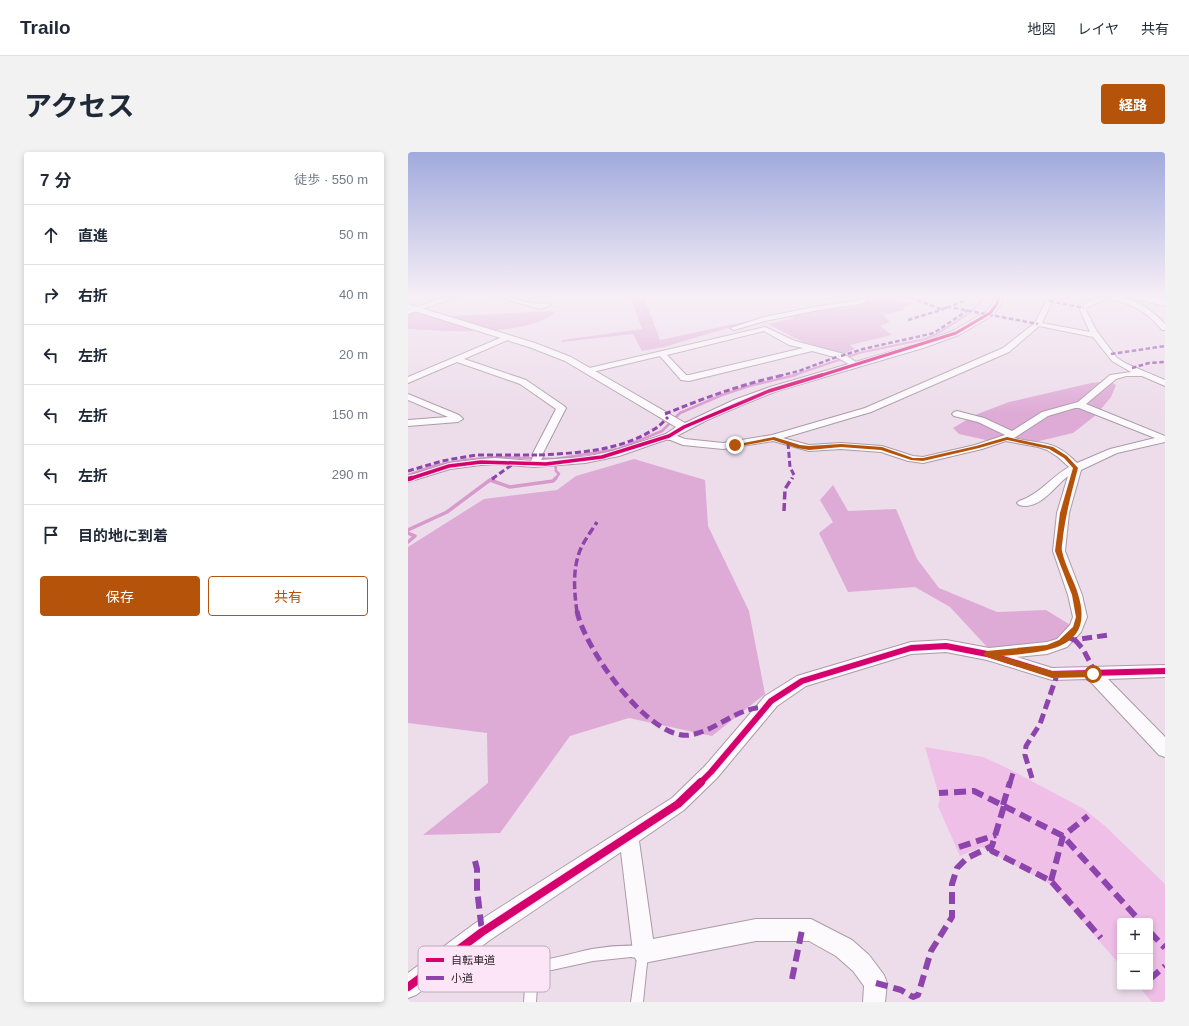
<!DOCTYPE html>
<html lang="ja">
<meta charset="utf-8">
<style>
body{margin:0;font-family:Arial,"Noto Sans JP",sans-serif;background:#f2f2f3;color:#1f2937}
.controls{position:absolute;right:12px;bottom:12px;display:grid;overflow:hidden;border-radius:4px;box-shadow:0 2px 6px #0003}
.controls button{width:36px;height:36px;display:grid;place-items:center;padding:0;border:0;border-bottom:1px solid #e0e1e3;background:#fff;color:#1f2937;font:20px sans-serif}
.stop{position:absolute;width:12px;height:12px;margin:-9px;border:3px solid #b45309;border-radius:50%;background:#fff}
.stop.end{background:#b45309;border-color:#fff;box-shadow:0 1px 4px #0008}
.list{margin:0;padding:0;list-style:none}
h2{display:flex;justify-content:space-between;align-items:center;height:52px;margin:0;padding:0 16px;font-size:17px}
h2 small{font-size:13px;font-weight:400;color:#747a83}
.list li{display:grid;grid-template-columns:26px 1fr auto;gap:12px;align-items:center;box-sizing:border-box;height:60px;padding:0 16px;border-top:1px solid #e0e1e3}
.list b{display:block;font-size:15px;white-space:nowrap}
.list em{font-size:13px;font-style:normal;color:#747a83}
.actions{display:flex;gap:8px;padding:12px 16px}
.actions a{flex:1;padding:9px 0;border:1px solid #b45309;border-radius:4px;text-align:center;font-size:14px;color:#b45309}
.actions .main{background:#b45309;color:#fff}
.icon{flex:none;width:22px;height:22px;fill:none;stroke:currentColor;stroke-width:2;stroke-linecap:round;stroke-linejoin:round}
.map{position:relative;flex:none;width:757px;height:850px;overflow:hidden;border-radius:4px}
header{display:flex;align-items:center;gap:24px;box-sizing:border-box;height:56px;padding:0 20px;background:#fff;border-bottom:1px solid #e0e1e3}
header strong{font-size:19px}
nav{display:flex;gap:22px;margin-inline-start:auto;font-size:14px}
.intro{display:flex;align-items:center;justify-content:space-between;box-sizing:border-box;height:96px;padding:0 24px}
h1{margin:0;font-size:28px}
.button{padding:10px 18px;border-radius:4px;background:#b45309;color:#fff;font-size:14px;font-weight:700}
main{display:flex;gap:24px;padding:0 24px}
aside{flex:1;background:#fff;border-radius:4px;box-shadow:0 2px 6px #0003}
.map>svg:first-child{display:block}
</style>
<header>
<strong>Trailo</strong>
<nav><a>地図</a><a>レイヤ</a><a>共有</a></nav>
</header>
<div class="intro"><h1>アクセス</h1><a class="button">経路</a></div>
<main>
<aside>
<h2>7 分<small>徒歩 · 550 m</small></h2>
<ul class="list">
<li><svg class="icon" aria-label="ahead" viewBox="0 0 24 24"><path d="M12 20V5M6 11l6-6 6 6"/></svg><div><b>直進</b></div><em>50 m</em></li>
<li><svg class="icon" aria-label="right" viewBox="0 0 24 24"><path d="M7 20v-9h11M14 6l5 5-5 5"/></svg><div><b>右折</b></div><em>40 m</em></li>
<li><svg class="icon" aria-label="left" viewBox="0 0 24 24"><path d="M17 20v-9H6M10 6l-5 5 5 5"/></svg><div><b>左折</b></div><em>20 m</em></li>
<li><svg class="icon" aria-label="left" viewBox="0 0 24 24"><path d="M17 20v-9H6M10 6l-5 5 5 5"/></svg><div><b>左折</b></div><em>150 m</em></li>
<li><svg class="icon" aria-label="left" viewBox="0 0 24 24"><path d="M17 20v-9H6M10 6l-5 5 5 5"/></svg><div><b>左折</b></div><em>290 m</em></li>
<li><svg class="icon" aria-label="arrive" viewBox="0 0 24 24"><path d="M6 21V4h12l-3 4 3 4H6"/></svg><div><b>目的地に到着</b></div></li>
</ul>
<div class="actions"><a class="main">保存</a><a>共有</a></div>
</aside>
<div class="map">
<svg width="757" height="850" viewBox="0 0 757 850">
<rect width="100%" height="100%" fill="#eddcea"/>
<path fill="#efbfe7" d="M 517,595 L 575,605 L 599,616 L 676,657 L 697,674 L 757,732 L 757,850 L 744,850 L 731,835 L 742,835 L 742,769 L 712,769 L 712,813 L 642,732 L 573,695 L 552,704 L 530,654 L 532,647 Z"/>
<path fill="#deabd6" d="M 222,143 L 235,143 L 252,188 L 350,167 L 256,195 L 234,199 L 225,182 L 154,190 L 154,188 L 234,177 Z
M 461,143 L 473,143 L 480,147 L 501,150 L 504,152 L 495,155 L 496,158 L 475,163 L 482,170 L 472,174 L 484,183 L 442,193 L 447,197 L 432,203 L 395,190 L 360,172 L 386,166 L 382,162 L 451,152 L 460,147 Z
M 0,158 L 25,165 L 146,159 L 146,162 C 112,185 40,179 0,177 Z
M 701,229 L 708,233 L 703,245 L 688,263 L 665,281 L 627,290 L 587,290 L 551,282 L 545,276 L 567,263 L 601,250 L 683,231 Z
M 226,307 L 297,328 L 300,374 L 341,459 L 357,542 L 304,584 L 221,566 L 162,584 L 92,681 L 15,683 L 80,631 L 79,581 L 0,571 L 0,395 L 76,347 L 149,338 L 168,324 Z
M 425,333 L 440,359 L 488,357 L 509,407 L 531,436 L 589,460 L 638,458 L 664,474 L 652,487 L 631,491 L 580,496 L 542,455 L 507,435 L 440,440 L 411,381 L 425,370 L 412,348 Z"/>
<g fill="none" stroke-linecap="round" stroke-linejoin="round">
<path stroke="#d79acd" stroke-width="2" d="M 384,224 L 451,201 L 517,187 L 529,182 L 563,160 L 574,147 L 575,143"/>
<path stroke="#d79acd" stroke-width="2.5" d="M 0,323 L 25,314 L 57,308 L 90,305 L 147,307 L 210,297 L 254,279 L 272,261 L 314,243 L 341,234 L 388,223
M 147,327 L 151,322 L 148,319 L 147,310"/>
<path stroke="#d79acd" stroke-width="3.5" d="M 0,378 L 39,360 L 82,328 L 102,335 L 145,329 L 148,326
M 0,381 L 7,384 L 0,390"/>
<g stroke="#a99ca7" stroke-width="2">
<path id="service" d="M 60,787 C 65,789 65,792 68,796 C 72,802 80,805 86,807 C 120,816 151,804 184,797 C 201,794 219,793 236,794 L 240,796 L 242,800 L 239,811 L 235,850 L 223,850 L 229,806 L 223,805 L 185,809 L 130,821 L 128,850 L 116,850 L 118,822 C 100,822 72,819 60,805 C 57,801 56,797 54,793 L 56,789 Z"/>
</g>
<g stroke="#a99ca7" stroke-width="2">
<path id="minor" d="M 44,143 L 53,143 L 0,162 L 0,158 Z
M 86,143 C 104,143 123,155 140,151 L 143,153 L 132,157 L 87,144 Z
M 457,143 L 463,143 L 458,149 L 451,152 L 411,158 L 357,169 L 326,178 L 322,176 L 356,165 L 411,154 L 448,149 L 454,147 Z
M 641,143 L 647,143 L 634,171 L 682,180 L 672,158 C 675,152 679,150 686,147 C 710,136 740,153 757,172 L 757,178 L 754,178 C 739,159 722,151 699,146 L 680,155 L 678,158 L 688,178 L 709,206 L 719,212 L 757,228 L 757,234 L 734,224 L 718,224 L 708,227 L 678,252 L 757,284 L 757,290 L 709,301 L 673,318 L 661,361 L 657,399 L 674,443 L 679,465 L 673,480 L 659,495 L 639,502 L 609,505 L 644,516 L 757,513 L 757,525 L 700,527 L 757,585 L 757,605 L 751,603 L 680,527 L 644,528 L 579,508 L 538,500 L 503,502 L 398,534 L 369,554 L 309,626 L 276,658 L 231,689 L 245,787 L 348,767 L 403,767 L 444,788 L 461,803 L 476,823 L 479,831 L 477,850 L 455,850 L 456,834 L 445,819 L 428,804 L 401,789 L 348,789 L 236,811 L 228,808 L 225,800 L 213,700 L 82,788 L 8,843 L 0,846 L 0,821 L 66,772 L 264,646 L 297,614 L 357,544 L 389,524 L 503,490 L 538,488 L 581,496 L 639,490 L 649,487 L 662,473 L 665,465 L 660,443 L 645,399 L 649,361 L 660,324 C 646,335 631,359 611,353 L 609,351 L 611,349 C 631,343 643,325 661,315 L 650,305 L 639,298 L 630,295 L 598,289 L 574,297 L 515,311 L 500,309 L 473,300 L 433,297 L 401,299 L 365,289 L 315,297 L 275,293 L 260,287 L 211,304 L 177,311 L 126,315 L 88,312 L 73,313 L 42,317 L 0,330 L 0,324 L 41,311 L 73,307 L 88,306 L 123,309 L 125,305 L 124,303 L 148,257 L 112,232 L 49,210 L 0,231 L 0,225 L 99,183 L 103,185 L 102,187 L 56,207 L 118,228 L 156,254 L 158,256 L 135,301 L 136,303 L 133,308 L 177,305 L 205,299 L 261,281 L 277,287 L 315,291 L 364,283 L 457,256 L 595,196 L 627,171 ZM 631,174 L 685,185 L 704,209 L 723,220 L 702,223 L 670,250 L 634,260 L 604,279 L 576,266 L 549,259 L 546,260 L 544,262 L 546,264 L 570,270 L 597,283 L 567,293 L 515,305 L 505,304 L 474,294 L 433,291 L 401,293 L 375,286 L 463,260 L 601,200 ZM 667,256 L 671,256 L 747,286 L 702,297 L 669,311 C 646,287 635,293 606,286 L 640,264 Z
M 751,143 L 757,143 L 757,145 L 745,150 L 742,148 Z
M 357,175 L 387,189 L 436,202 L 451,212 L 450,214 L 444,214 L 430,206 L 404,199 L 281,229 L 273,228 L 252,204 L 180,221 L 176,219 L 177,217 ZM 356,179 L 381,193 L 395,196 L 281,223 L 278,223 L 259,203 Z
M 0,242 L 51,263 L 55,267 L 50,270 L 0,274 L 0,268 L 40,265 L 0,248 Z"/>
</g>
<g stroke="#a99ca7" stroke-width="2">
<path id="tertiary" d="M 587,143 L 595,143 L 593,152 L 585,163 L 551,183 L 515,196 L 369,239 L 334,253 L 299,268 L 261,288 L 257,287 L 255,284 L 268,275 L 157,209 L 121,195 L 0,157 L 0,152 L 127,191 L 163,205 L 277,271 L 326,248 L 362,235 L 509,192 L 545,179 L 579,159 L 585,152 Z"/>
</g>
<g stroke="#a99ca7" stroke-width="2">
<path id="primary" d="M 718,143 L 736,143 L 757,148 L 757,154 L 719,145 Z"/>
</g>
<use href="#service" fill="#fcfafc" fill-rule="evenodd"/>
<use href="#minor" fill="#fcfafc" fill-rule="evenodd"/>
<use href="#tertiary" fill="#fcfafc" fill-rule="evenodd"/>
<use href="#primary" fill="#fcfafc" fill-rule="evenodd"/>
<path stroke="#8e44ad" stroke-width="2.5" stroke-dasharray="4.5 2.5" stroke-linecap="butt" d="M 496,143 L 533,157 L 541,155
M 556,149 L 541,155 L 630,172
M 641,149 L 676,156
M 500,168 L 536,157
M 703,202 L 757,194
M 433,204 L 455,197 L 526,181 L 560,158
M 724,216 L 741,211 L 757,210
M 371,224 L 391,219 L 431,204"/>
<path stroke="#8e44ad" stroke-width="3" stroke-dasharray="6 3" stroke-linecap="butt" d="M 257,262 C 296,246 334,232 376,223
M 380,291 L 382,315 L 386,323 L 384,327
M 131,303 C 169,301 210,299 243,279 C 250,276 255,270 260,265
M 0,319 L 34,309 L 68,303 L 129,303
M 84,327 L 105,312"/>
<path stroke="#8e44ad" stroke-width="3.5" stroke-dasharray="8 3.5" stroke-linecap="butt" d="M 84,327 L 86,326
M 376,359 L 377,337 L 384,326
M 169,460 C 166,439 164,414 174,394 C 178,386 184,378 189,370"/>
<path stroke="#8e44ad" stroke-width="5" stroke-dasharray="10 5" stroke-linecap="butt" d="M 169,459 C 176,496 241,589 282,583 C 311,578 325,556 359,555
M 660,485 L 666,488 L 700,483
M 667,488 L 675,497 L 688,522
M 624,626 L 617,603 L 618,594 L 632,572 L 648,526 L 648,522
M 602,631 L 605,621"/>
<path stroke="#8e44ad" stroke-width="6" stroke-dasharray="12 6" stroke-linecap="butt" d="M 595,653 L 602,630
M 596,654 L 655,684 L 732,769
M 551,695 L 588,683
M 582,695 L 584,699 L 643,729 L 693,786
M 67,709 L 69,717 L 69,737 L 74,780
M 643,729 L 655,684 L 680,664
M 742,780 L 757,796
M 384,827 L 394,778
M 742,827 L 757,814
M 468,831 L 493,838 L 505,845 L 510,843 L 523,799 L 544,765 L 544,732 L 549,716 L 559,706 L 584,694 L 596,654 L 566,639 L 531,641"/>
<g stroke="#fde5f8" stroke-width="4.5">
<path id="cycleway-far4" d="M 411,224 L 548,181 L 582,161 L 589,152 L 591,143"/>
</g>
<g stroke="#fde5f8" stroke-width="5.5">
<path id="cycleway-far3" d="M 1,327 L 41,314 L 73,310 L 138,312 L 194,305 L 261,284 L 276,275 L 361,239 L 414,223"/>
</g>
<g stroke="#fde5f8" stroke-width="7">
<path id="cycleway-far2" d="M 0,327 L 4,326"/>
</g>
<g stroke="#fde5f8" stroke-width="8">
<path id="cycleway-far1" d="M 292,631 L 303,620 L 363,549 L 394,529 L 503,496 L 538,494 L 579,502 L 644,522 L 757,519"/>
</g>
<g stroke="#fde5f8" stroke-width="10">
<path id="cycleway" d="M 0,835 L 74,780 L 270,652 L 293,630"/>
</g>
<use href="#cycleway-far4" stroke="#d6006c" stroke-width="3"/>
<use href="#cycleway-far3" stroke="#d6006c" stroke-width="3.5"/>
<use href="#cycleway-far2" stroke="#d6006c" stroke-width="4.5"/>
<use href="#cycleway-far1" stroke="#d6006c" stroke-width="6"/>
<use href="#cycleway" stroke="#d6006c" stroke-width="8"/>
</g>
<linearGradient id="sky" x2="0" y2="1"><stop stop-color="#a1aadd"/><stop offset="0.55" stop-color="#f7eff6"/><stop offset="1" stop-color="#f7eff6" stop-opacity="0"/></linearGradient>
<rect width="757" height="262" fill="url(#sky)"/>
<path fill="#b45309" d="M 366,285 L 392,293 L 401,294 L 433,292 L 474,295 L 505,306 L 515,306 L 568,294 L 599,285 L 645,295 L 659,304 L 670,316 C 664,339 658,361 655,384 C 655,389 653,395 654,399 C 657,414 666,428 670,442 C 688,500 634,500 593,504 L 644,519 L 685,519 L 687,520 L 687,525 L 644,526 L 579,505 L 575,502 L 579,499 L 639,493 L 651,488 L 665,475 L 668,465 L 664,443 L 647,399 L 652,361 L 665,316 L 656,306 L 641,297 L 599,288 L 571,296 L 515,309 L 503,308 L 473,298 L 433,295 L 401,298 L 389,296 L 365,288 L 327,295 L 325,293 Z"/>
<rect x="10" y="794" width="132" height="46" rx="6" fill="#fde5f8" stroke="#beaaba" stroke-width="1"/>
<rect x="18" y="806" width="18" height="4" fill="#d6006c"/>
<rect x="18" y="824" width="18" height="4" fill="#8e44ad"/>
<g font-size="11" fill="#2b2029">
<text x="43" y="812">自転車道</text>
<text x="43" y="830">小道</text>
</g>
</svg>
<div class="controls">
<button>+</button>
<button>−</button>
</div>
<div class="stop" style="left:685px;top:522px"></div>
<div class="stop end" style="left:327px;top:293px"></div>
</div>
</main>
